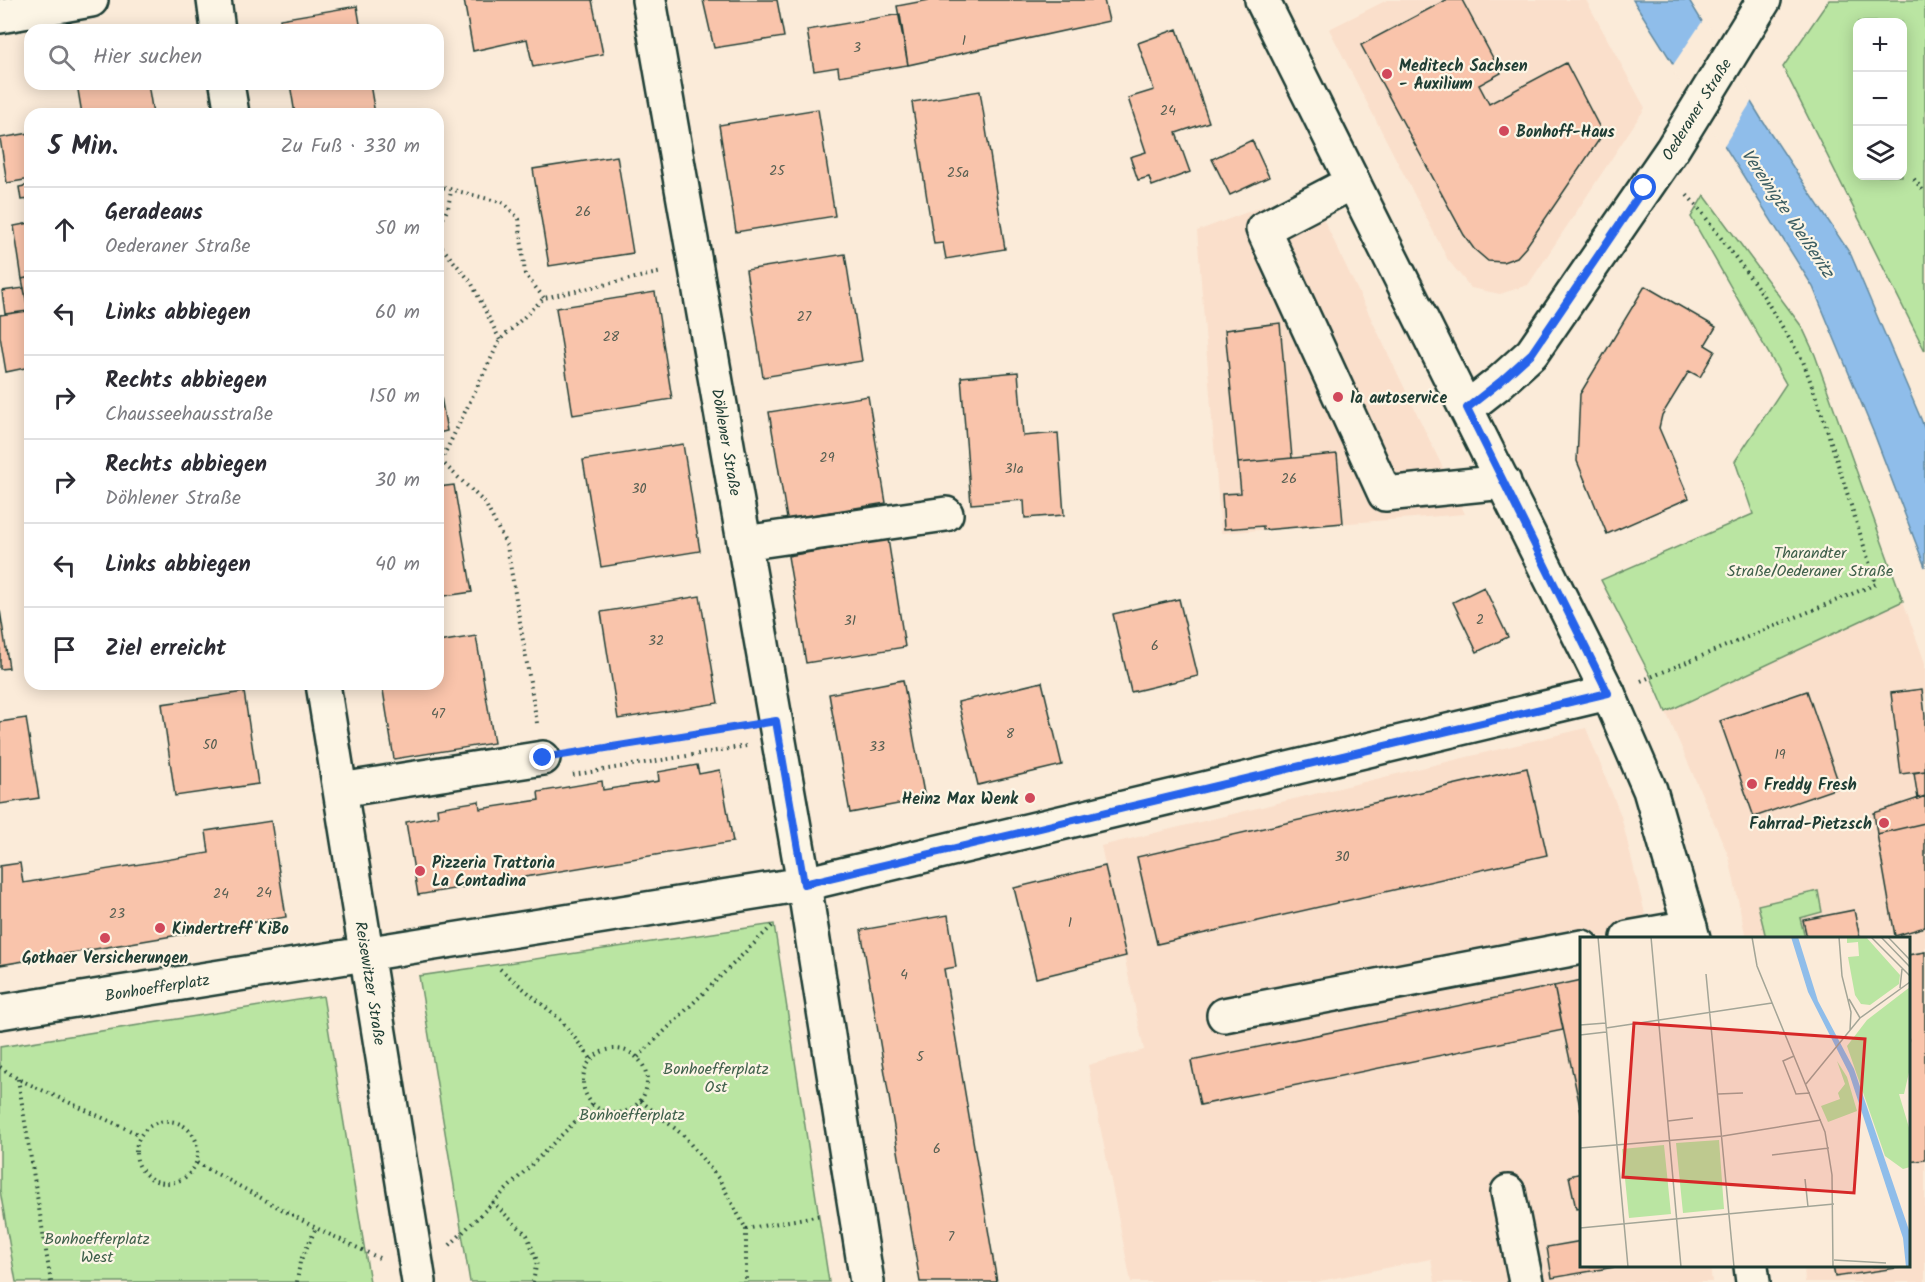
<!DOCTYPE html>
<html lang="de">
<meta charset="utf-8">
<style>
body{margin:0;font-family:Kalam,sans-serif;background:#f7f7f7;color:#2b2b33}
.controls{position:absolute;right:18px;top:18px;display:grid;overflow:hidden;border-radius:12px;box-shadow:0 3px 15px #0003}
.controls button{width:54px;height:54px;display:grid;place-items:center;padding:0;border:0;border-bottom:2px solid #e1e1e2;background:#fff;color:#2b2b33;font:30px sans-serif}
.stop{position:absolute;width:18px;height:18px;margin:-14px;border:4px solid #2563eb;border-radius:50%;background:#fff}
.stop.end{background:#2563eb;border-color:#fff;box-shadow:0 2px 6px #0008}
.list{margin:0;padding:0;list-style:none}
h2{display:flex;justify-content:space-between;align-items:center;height:78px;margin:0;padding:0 24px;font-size:26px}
h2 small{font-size:20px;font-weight:400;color:#7c7c81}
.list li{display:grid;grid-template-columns:39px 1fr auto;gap:18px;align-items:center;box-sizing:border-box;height:84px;padding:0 24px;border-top:2px solid #e1e1e2}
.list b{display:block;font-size:22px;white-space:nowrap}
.list p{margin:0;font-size:20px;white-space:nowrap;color:#7c7c81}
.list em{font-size:20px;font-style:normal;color:#7c7c81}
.icon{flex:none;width:33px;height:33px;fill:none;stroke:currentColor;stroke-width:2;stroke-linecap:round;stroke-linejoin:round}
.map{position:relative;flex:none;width:1925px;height:1282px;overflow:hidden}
.search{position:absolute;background:#fff;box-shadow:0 3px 15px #0003;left:24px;top:24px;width:420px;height:66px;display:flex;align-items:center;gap:15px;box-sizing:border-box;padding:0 21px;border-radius:18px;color:#7c7c81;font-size:22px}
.panel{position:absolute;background:#fff;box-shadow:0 3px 15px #0003;left:24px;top:108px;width:420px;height:582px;border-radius:18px}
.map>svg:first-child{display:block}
</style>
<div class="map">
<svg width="1925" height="1282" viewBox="0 0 1925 1282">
<rect width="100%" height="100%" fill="#fbebd9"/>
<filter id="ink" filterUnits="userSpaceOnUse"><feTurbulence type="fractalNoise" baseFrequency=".0167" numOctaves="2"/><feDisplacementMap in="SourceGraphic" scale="12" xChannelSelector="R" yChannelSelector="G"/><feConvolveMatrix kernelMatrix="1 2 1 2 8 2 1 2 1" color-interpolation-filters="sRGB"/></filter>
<g filter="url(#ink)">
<path fill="#fadfcb" d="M 1387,0 L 1586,0 L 1645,108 L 1528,285 L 1500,294 L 1471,288 L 1448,260 L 1329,29 Z
M 1309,189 L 1465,514 L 1221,533 L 1197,231 Z
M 1903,601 L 1925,663 L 1925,1282 L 1805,1282 L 1804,1266 L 1908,1266 L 1908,938 L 1746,938 L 1729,857 L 1666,712 Z
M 1586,728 L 1621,816 L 1651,938 L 1582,938 L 1582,1266 L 1710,1266 L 1712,1282 L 1435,1282 L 1431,1259 L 1315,1282 L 1131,1282 L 1088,1065 L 1144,1050 L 1101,846 Z"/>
<path fill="#bae5a2" stroke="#6c916b" stroke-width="1.5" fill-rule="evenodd" d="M 1829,0 L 1925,0 L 1925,351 L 1783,67 ZM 1858,22 L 1902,22 L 1902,176 L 1858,176 Z
M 1704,195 L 1802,327 L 1815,355 L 1903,601 L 1666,712 L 1651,677 L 1601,580 L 1753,514 L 1735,461 L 1786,384 L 1691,217 Z
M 1818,891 L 1822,912 L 1800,918 L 1805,938 L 1766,938 L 1758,905 Z
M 774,924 L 829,1282 L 470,1282 L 419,976 Z
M 323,996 L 370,1282 L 16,1282 L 0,1191 L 0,1047 Z"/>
<path fill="#8fbdea" stroke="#628aa1" stroke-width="1.5" d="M 1633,0 L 1689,0 L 1762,120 L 1851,255 L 1921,419 L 1925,430 L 1925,567 L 1875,436 L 1813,287 Z"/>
<path fill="#fbebd9" d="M 1704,19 L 1753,99 L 1723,147 L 1671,68 Z"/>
<path fill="#f9c4ab" stroke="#1f3d34" stroke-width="1.5" d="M 464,0 L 592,0 L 603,54 L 533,67 L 527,39 L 473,51 Z
M 703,0 L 777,0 L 784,37 L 714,48 Z
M 929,0 L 1104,0 L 1109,21 L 908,65 L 897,6 Z
M 1446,0 L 1462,0 L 1501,73 L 1479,85 L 1489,104 L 1566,63 L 1603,134 L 1526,247 L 1517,257 L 1503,262 L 1488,261 L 1474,249 L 1464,235 L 1361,45 Z
M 357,6 L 361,30 L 281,30 L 280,19 Z
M 900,14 L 908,65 L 839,76 L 838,67 L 814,71 L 807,30 Z
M 1177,29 L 1209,122 L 1176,133 L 1190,172 L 1152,186 L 1149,177 L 1138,180 L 1130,157 L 1146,152 L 1128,98 L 1154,90 L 1138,43 Z
M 77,84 L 148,84 L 153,114 L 82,114 Z
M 290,84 L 370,84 L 375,114 L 295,114 Z
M 980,91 L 1005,249 L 946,259 L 943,243 L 934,244 L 912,102 Z
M 818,109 L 835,216 L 736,232 L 719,125 Z
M 30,133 L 30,179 L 7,183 L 0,138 Z
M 1252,140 L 1269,177 L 1230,195 L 1212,159 Z
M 617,156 L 633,253 L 549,266 L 533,169 Z
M 30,185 L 30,199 L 21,200 L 19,187 Z
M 30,223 L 30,277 L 22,279 L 14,226 Z
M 845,254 L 862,361 L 763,377 L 746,270 Z
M 30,277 L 30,298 L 26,299 L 22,279 Z
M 1645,286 L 1716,327 L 1705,345 L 1715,351 L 1700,377 L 1689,371 L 1662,415 L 1659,428 L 1689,498 L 1607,534 L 1577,461 L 1580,394 Z
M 24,288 L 28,311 L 5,314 L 2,291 Z
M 655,292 L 672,399 L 573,415 L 556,308 Z
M 30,298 L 30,310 L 28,311 L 26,299 Z
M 28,311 L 30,326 L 30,367 L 6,372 L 0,336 L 0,315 Z
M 1280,323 L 1292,458 L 1238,463 L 1225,330 Z
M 1018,372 L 1023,436 L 1058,433 L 1064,515 L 1025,518 L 1024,500 L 971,504 L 961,377 Z
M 438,380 L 447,431 L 438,433 Z
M 868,396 L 886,503 L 787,519 L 769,412 Z
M 683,444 L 700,551 L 601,567 L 583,460 Z
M 1337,454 L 1343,523 L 1263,530 L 1263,526 L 1224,529 L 1222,494 L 1241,493 L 1238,463 Z
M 454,485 L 472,592 L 438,597 L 438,487 Z
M 888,539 L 905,647 L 806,663 L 788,556 Z
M 1484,587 L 1508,637 L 1477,652 L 1453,602 Z
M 700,596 L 718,703 L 618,719 L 601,612 Z
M 1179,599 L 1198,676 L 1131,692 L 1113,614 Z
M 0,610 L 9,668 L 0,669 Z
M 476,636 L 494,743 L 394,759 L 382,684 L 438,684 L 438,642 Z
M 903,680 L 925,799 L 850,813 L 829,694 Z
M 1042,682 L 1062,765 L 978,785 L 958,702 Z
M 1922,689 L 1925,716 L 1925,771 L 1901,774 L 1891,693 Z
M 1807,691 L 1840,787 L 1754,817 L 1720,721 Z
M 244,692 L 258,784 L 175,796 L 162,704 Z
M 26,718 L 39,798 L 0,804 L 0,722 Z
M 697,765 L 699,774 L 720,770 L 733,842 L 418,895 L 406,822 L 438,816 L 437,808 L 479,801 L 480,809 L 539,800 L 538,792 L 602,781 L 603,790 L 659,781 L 658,772 Z
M 1527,768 L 1547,855 L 1157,944 L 1137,857 Z
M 1925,771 L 1925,796 L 1918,799 L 1914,773 Z
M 1925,796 L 1925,823 L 1877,834 L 1874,813 Z
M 271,821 L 286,917 L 0,965 L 0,866 L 20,863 L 23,883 L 209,853 L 206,831 Z
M 1925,823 L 1925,927 L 1895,936 L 1877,834 Z
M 1105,866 L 1126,956 L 1036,978 L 1014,888 Z
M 1854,910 L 1860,938 L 1807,938 L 1803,920 Z
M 948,915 L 956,967 L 944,969 L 997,1282 L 920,1282 L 861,930 Z
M 1925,952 L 1925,1160 L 1908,1162 L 1908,955 Z
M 1582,980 L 1582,1116 L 1554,986 Z
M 1554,986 L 1563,1030 L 1200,1105 L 1191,1061 Z
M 1582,1173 L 1582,1208 L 1576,1209 L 1569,1176 Z
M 1582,1241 L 1582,1266 L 1620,1266 L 1552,1278 L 1547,1247 Z
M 1833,1266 L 1902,1266 L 1903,1267 L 1835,1277 Z"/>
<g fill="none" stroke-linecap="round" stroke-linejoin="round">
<g stroke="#1f3d34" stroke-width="38">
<path id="minor" d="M 214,0 L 218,30
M 649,0 L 804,884 L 867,1282
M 0,16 L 91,0
M 227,84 L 232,114
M 1353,182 L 1263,229 L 1385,494 L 1504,482
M 1467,408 L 1500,382 L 1532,353 L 1673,148 L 1764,0
M 744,543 L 946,514
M 323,684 L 419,1282
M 340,790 L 543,758
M 1628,938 L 1690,927
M 0,1012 L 804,884 L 1608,693
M 1224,1015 L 1582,947
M 1508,1192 L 1526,1282"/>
</g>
<g stroke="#1f3d34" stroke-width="38">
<path id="major" d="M 1262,0 L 1608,693 L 1650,790 L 1693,938
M 1751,1266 L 1753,1282"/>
</g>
<path stroke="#1f3d34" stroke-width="4" stroke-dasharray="1.5 4.5" stroke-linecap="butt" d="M 1914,179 L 1925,193
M 438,186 L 504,203 L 519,219 L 525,274 L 544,298
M 438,229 L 448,208 L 451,191
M 438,243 L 471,282 L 500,340
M 1641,681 L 1876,584 L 1823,417 L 1803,361 L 1761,292 L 1698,207 L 1685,193
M 537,723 L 507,546 L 485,503 L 441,461 L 500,340 L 544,298 L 662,272
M 578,752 L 742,726
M 573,775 L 746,746
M 500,969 L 561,1020 L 591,1059
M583 1081a32 32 0 1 1 64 0a32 32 0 1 1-64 0Z
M 638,1057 L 773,925
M 0,1067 L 18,1079 L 140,1135
M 18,1079 L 51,1282
M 641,1101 L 683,1135 L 719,1179 L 746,1229 L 746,1282
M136 1152a31 31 0 1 1 62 0a31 31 0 1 1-62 0Z
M 197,1163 L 316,1228 L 379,1258
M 492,1202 L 527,1235 L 537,1261 L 533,1282
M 746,1229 L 821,1215
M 450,1245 L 593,1104
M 297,1282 L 300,1262 L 316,1228"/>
<use href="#minor" stroke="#fcf5e5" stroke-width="33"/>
<use href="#major" stroke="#fcf5e5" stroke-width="33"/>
</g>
</g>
<g fill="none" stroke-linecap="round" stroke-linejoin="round" filter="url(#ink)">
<path stroke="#2563eb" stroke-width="8" d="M 543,758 L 776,721 L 804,884 L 1608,693 L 1467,408 L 1500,382 L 1532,353 L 1644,188"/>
</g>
<g fill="#d1495b" stroke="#fcf5e5" stroke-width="2">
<circle cx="1387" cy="74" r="6"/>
<circle cx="1504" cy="131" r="6"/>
<circle cx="1338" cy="397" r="6"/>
<circle cx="1752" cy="784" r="6"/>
<circle cx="1030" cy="798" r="6"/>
<circle cx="1884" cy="823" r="6"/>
<circle cx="420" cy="871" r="6"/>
<circle cx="160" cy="928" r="6"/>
<circle cx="105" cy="938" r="6"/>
</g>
<g text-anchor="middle" stroke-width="4.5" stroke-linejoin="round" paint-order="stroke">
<g font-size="14" fill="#565f52">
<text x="964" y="45">1</text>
<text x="857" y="52">3</text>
<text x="1168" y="115">24</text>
<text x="777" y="175">25</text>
<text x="958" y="177">25a</text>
<text x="583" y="216">26</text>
<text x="804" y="321">27</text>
<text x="611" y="341">28</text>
<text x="827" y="462">29</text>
<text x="1014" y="473">31a</text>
<text x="1289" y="483">26</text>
<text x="639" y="493">30</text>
<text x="1480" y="624">2</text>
<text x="850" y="625">31</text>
<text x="656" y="645">32</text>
<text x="1155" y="650">6</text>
<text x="438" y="718">47</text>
<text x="1010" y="738">8</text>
<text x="210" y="749">50</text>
<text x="877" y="751">33</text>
<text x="1780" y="759">19</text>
<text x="1342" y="861">30</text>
<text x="264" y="897">24</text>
<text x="221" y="898">24</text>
<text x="117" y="918">23</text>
<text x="1070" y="927">1</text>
<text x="904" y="979">4</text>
<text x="920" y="1061">5</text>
<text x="937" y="1153">6</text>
<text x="951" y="1241">7</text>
</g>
<g font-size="16" font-weight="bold" fill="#1f3d34" stroke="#fcf5e5" text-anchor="start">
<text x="1399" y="71">Meditech Sachsen<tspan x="1399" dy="18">- Auxilium</tspan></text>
<text x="1516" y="137">Bonhoff-Haus</text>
<text x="1350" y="403">1a autoservice</text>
<text x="1764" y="790">Freddy Fresh</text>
<text x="1018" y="804" text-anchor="end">Heinz Max Wenk</text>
<text x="1872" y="829" text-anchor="end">Fahrrad-Pietzsch</text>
<text x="432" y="868">Pizzeria Trattoria<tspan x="432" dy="18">La Contadina</tspan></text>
<text x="172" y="934">Kindertreff KiBo</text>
<text x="105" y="963" text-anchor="middle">Gothaer Versicherungen</text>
</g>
<g font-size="16" fill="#1f3d34" stroke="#fcf5e5">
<text transform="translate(1696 109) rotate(-58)" y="6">Oederaner Straße</text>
<text transform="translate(727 442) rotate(80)" y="6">Döhlener Straße</text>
<text transform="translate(371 983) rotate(81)" y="6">Reisewitzer Straße</text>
<text transform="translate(157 987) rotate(-9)" y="6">Bonhoefferplatz</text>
</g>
<g font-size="16" fill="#3e5f4a" stroke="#fcf5e5">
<text x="1810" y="558">Tharandter<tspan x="1810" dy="18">Straße/Oederaner Straße</tspan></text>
<text x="716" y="1074">Bonhoefferplatz<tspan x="716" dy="18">Ost</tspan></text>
<text x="632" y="1120">Bonhoefferplatz</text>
<text x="97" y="1244">Bonhoefferplatz<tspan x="97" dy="18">West</tspan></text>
</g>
<g font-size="18" font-style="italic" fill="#3b5d62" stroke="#fcf5e5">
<text transform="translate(1788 213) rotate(56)" y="6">Vereinigte Weißeritz</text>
</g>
</g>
<g transform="translate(1580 937)">
<rect width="330" height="330" fill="#fbebd9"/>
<path d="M 267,0 L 286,0 L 320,38 L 319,47 L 290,68 L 281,67 L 275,58 L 268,20 L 279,19 L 278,5 L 267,6 ZM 330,50 L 330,131 L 324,157 L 319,157 L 330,194 L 330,230 L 323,232 L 305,219 L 267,109 L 287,83 ZM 257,124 L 267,140 L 277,174 L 248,185 L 241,169 L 260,162 L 258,156 L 265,147 ZM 139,203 L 144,272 L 103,276 L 96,206 ZM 84,208 L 91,277 L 49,281 L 42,212 Z" fill="#bae5a2"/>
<path d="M 211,0 L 218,0 L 238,64 L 274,132 L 330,296 L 330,330 L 326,330 L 323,301 L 269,136 L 228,55 Z" fill="#8fbdea"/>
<path fill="none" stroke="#a3a597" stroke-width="1.5" d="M 18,0 L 48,330M 71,0 L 101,330M 172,0 L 177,29 L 245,195 L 252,238 L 253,330M 259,0 L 262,39 L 271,75 L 270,93M 291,0 L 330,39M 301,0 L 330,30M 308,0 L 330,23M 126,37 L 154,330M 320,51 L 322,32M 269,62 L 280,81M 0,88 L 26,86M 26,91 L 192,66M 0,98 L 26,95M 214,119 L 203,124 L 216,157 L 230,156M 226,147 L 280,81 L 330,45M 138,157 L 163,156M 88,184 L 113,181M 0,211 L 143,199 L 241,183M 192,218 L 249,211M 225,242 L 228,270M 0,291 L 254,267M 254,323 L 306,326"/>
<path fill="#d62828" fill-opacity="0.15" stroke="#d62828" stroke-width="3" d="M 54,86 L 285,102 L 274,256 L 43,240 Z"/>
<rect width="330" height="330" fill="none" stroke="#1f3d34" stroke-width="3"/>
</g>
</svg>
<div class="controls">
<button>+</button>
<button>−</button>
<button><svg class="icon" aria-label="layers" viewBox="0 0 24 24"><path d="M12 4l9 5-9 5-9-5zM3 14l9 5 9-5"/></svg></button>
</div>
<div class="stop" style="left:1644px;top:188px"></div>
<div class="stop end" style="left:543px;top:758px"></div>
<div class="search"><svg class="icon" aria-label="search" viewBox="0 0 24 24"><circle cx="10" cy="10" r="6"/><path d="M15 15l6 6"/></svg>Hier suchen</div>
<section class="panel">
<h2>5 Min.<small>Zu Fuß · 330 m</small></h2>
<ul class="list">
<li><svg class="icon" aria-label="ahead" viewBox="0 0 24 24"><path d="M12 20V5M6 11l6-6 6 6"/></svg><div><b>Geradeaus</b><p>Oederaner Straße</p></div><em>50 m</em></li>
<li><svg class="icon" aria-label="left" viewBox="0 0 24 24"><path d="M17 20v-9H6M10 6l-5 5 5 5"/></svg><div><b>Links abbiegen</b></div><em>60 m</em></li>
<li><svg class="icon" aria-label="right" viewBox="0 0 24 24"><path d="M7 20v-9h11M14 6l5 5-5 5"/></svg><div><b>Rechts abbiegen</b><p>Chausseehausstraße</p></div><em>150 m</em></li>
<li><svg class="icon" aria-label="right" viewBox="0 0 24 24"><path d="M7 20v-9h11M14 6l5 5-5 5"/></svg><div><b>Rechts abbiegen</b><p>Döhlener Straße</p></div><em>30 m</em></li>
<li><svg class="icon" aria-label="left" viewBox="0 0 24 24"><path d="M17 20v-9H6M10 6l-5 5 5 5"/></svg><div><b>Links abbiegen</b></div><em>40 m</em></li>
<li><svg class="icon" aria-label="arrive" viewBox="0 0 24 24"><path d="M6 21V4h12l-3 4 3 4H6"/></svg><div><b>Ziel erreicht</b></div></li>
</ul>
</section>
</div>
